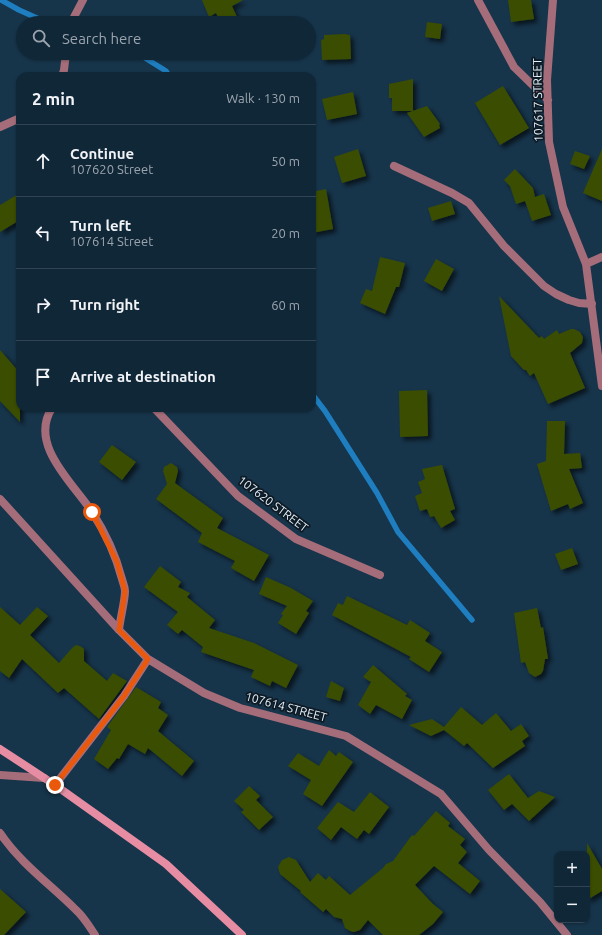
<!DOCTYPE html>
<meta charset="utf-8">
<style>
body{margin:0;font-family:Ubuntu,sans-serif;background:#1e3343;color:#f1f3f6}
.controls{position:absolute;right:12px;bottom:12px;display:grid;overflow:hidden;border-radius:8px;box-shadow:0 1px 3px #0004}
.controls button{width:36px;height:36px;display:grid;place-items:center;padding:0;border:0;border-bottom:1px solid #304453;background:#102738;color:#f1f3f6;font:20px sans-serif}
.stop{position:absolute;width:12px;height:12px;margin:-9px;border:3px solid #ea580c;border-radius:50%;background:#fff}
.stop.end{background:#ea580c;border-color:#fff;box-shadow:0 1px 4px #0008}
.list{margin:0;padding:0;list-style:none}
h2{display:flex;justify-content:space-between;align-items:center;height:52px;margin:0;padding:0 16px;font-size:17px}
h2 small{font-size:13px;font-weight:400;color:#9ca5ae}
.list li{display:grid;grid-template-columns:26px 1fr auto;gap:12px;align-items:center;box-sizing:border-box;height:72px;padding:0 16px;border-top:1px solid #304453}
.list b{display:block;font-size:15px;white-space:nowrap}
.list p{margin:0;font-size:13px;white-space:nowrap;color:#9ca5ae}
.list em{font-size:13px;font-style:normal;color:#9ca5ae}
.icon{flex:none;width:22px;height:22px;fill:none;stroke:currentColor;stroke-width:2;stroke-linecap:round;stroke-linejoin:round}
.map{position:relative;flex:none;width:602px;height:935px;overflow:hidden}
.search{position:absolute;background:#102738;box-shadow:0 1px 3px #0004;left:16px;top:16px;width:300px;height:44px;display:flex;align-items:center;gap:10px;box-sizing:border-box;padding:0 14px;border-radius:22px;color:#9ca5ae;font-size:15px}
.panel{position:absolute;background:#102738;box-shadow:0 1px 3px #0004;left:16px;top:72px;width:300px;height:340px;border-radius:12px}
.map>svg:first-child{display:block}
</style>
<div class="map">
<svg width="602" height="935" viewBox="0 0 602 935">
<defs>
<filter id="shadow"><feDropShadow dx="3.5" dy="3.5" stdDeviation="2" flood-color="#0009"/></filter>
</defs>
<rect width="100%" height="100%" fill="#16344a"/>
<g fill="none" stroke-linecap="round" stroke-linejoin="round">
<path stroke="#1e7ebf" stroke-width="5.5" d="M 1,0 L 19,10 L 48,23
M 137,53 L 166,71 L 169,76
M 312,394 L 325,411 L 377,493 L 398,532 L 472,620"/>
</g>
<path fill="#3a4d00" filter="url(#shadow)" d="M 202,0 L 243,0 L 232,6 L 237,17 L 226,23 L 221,23 L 216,13 L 209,17 Z
M 508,0 L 531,0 L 534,19 L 511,22 Z
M 427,22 L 442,24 L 440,39 L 425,37 Z
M 344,34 L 350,35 L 351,59 L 322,60 L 321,40 L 324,39 L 324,35 Z
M 413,79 L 413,111 L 392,111 L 392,98 L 389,98 L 389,84 Z
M 503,86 L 529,128 L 500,145 L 475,103 Z
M 353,92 L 357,114 L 327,120 L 322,99 Z
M 427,106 L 440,124 L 439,125 L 440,128 L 424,137 L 407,113 Z
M 358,149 L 366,176 L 342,183 L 334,157 Z
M 602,149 L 602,201 L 583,193 Z
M 575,151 L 590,156 L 584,169 L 570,164 Z
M 515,169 L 533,188 L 535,197 L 544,194 L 551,215 L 532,221 L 525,201 L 516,204 L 510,186 L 504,180 Z
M 326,189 L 333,229 L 312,233 L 312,192 Z
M 20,193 L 20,220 L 0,232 L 0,205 Z
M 451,201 L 455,214 L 432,221 L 428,208 Z
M 380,257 L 405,263 L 399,287 L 396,287 L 385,314 L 360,303 L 366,289 L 372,291 Z
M 436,259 L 454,269 L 442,291 L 424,281 Z
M 499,296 L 539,338 L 542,336 L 544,339 L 557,330 L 559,334 L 571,329 L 574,329 L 580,332 L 583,337 L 582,343 L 570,353 L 585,388 L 548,404 L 534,373 L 530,376 L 526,370 L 524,370 L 511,356 Z
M 0,350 L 20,373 L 20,422 L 0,401 Z
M 427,390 L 428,436 L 400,437 L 399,391 Z
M 547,421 L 565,421 L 564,454 L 580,453 L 582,468 L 569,469 L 583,503 L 570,509 L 568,504 L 551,511 L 537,464 L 546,461 Z
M 112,445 L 136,462 L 122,480 L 99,462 Z
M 171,463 L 177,467 L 178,471 L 175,483 L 223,518 L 217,528 L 269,555 L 254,581 L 231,568 L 235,561 L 198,542 L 202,533 L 156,499 L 167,484 L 163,471 L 164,467 Z
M 442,465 L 455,509 L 450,511 L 455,520 L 441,528 L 434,516 L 430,517 L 427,509 L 420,511 L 415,496 L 422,493 L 418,482 L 425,479 L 422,469 Z
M 572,548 L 578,564 L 561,570 L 555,554 Z
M 160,566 L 181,582 L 178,587 L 190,593 L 187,597 L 215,620 L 209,628 L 254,643 L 298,665 L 286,688 L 272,681 L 270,686 L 251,677 L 254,670 L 201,652 L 203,647 L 182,630 L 178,634 L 167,625 L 178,612 L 144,587 Z
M 266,577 L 291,588 L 313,601 L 306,611 L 309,613 L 296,634 L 278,623 L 283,615 L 281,614 L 287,606 L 259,594 Z
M 347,596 L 407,625 L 410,620 L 430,633 L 425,641 L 442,652 L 429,672 L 409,659 L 411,657 L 332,615 L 338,603 L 343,605 Z
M 0,607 L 20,625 L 37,607 L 48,616 L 30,635 L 59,663 L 72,648 L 76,645 L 80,646 L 84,649 L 84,661 L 107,681 L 113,673 L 127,681 L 99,719 L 64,688 L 58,693 L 22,659 L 9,678 L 0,671 Z
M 537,608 L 541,628 L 543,627 L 548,659 L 545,659 L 543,671 L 541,674 L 535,677 L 529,673 L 525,662 L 521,663 L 514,613 Z
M 373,665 L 407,694 L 405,696 L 412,700 L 402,719 L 376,705 L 370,714 L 358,705 L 371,682 L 363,677 Z
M 331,681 L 344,688 L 340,701 L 326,697 Z
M 136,687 L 161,702 L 158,708 L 168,715 L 158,731 L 194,761 L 182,776 L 148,748 L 145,754 L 128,744 L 119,759 L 117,758 L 108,769 L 94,759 L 111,730 L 107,727 Z
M 461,707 L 482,725 L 496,713 L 511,731 L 521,724 L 529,736 L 522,741 L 525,746 L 493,768 L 467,743 L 464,746 L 444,730 L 431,736 L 409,725 L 432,719 L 444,727 Z
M 329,750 L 336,756 L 339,752 L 353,762 L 322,806 L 303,794 L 311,780 L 288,766 L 298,753 L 319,766 Z
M 509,774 L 528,798 L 539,791 L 555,797 L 529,821 L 512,804 L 504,810 L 488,790 Z
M 249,786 L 260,796 L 256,800 L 273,817 L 259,830 L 241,812 L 244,810 L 234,801 Z
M 370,792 L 389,807 L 369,834 L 364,830 L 357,839 L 341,827 L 331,840 L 317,828 L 338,802 L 354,812 Z
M 436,811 L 450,823 L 448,826 L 465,839 L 460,845 L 467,852 L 458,863 L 480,881 L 470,894 L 434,866 L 415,885 L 433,904 L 443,912 L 433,924 L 419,935 L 383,935 L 368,920 L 360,930 L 354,932 L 350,931 L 345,928 L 342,919 L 334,917 L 326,909 L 323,912 L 300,892 L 301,891 L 280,874 L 278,867 L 282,860 L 289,857 L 296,860 L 310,882 L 318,873 L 326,880 L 329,876 L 350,895 L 383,868 L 386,864 L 393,861 L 412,835 L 414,836 Z
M 587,843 L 602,869 L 602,891 L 587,900 Z
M 0,889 L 26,912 L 4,935 L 0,935 Z"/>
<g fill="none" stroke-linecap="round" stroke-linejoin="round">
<path stroke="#a56d7a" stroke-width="8" d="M 478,0 L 514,67 L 548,100
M 553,0 L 547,80 L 549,142 L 563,207 L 586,264 L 602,386
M 73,23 L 74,17 L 83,0
M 62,76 L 64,70 L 66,53
M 0,127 L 20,118
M 394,166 L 452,193 L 469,203 L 504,246 L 544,286 L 556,294 L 569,300 L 579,303 L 592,304
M 586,264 L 602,257
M 52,408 C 28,445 74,484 92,512 C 105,532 116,556 122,579 C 123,583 125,587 125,591 C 125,601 120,619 119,630
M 154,408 L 238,496 L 296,539 L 380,575
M 0,499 L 119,630 L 148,659 L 204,693 L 240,708 L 346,736 L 441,794 L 489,850 L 540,902 L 567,935
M 0,775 L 44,778
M 55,785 L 124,696 L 148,659
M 0,833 C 21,864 50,884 76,910 C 84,917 89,926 95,935"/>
<path stroke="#e68da3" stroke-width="8" d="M 0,749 L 55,785 L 166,864 L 242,935"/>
</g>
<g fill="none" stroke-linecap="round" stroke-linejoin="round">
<path stroke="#ea580c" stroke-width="5" d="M 55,785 L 124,696 L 148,659 L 119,630 L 125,591 L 117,562 L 92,512"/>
</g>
<g text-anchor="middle" stroke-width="3.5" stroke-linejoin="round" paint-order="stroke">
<g font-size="12" fill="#e4f2fd" stroke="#0e1a24">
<text transform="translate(538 100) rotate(-91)" y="4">107617 STREET</text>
<text transform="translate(273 504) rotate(37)" y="4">107620 STREET</text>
<text transform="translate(286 707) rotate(15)" y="4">107614 STREET</text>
</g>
</g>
</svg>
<div class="controls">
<button>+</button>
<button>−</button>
</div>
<div class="stop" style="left:92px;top:512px"></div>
<div class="stop end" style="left:55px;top:785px"></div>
<div class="search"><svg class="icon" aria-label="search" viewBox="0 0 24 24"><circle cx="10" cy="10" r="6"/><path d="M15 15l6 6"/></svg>Search here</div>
<section class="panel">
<h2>2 min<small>Walk · 130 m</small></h2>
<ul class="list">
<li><svg class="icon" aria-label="ahead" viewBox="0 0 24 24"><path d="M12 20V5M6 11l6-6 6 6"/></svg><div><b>Continue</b><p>107620 Street</p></div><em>50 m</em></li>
<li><svg class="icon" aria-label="left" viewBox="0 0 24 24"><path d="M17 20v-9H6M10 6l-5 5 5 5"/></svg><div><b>Turn left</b><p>107614 Street</p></div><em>20 m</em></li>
<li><svg class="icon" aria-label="right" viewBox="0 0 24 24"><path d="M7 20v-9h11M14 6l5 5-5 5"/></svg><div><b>Turn right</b></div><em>60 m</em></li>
<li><svg class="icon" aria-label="arrive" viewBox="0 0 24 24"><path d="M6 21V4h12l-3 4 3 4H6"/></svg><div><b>Arrive at destination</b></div></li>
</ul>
</section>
</div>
